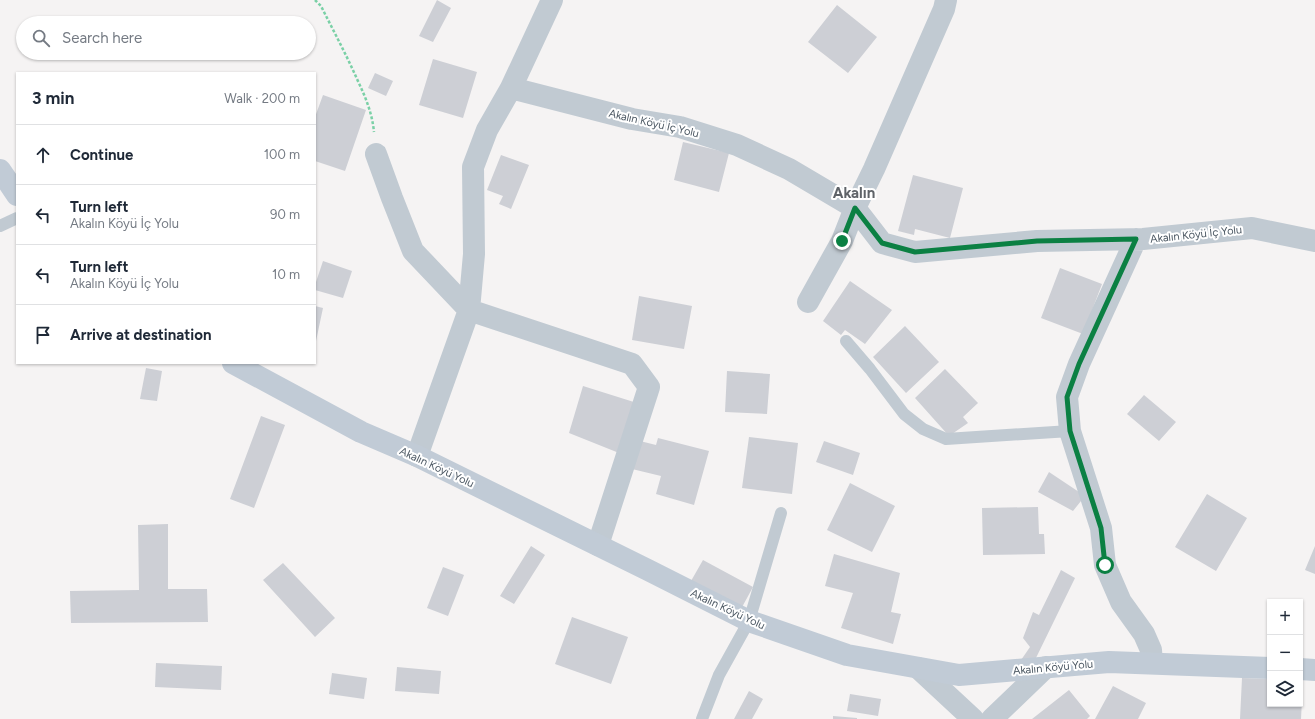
<!DOCTYPE html>
<meta charset="utf-8">
<style>
body{margin:0;font-family:Figtree,sans-serif;background:#f2f2f3;color:#1f2937}
.controls{position:absolute;right:12px;bottom:12px;display:grid;overflow:hidden;border-radius:0px;box-shadow:0 1px 3px #0004}
.controls button{width:36px;height:36px;display:grid;place-items:center;padding:0;border:0;border-bottom:1px solid #e0e1e3;background:#fff;color:#1f2937;font:20px sans-serif}
.stop{position:absolute;width:12px;height:12px;margin:-9px;border:3px solid #0b8043;border-radius:50%;background:#fff}
.stop.end{background:#0b8043;border-color:#fff;box-shadow:0 1px 4px #0008}
.list{margin:0;padding:0;list-style:none}
h2{display:flex;justify-content:space-between;align-items:center;height:52px;margin:0;padding:0 16px;font-size:17px}
h2 small{font-size:13px;font-weight:400;color:#747a83}
.list li{display:grid;grid-template-columns:26px 1fr auto;gap:12px;align-items:center;box-sizing:border-box;height:60px;padding:0 16px;border-top:1px solid #e0e1e3}
.list b{display:block;font-size:15px;white-space:nowrap}
.list p{margin:0;font-size:13px;white-space:nowrap;color:#747a83}
.list em{font-size:13px;font-style:normal;color:#747a83}
.icon{flex:none;width:22px;height:22px;fill:none;stroke:currentColor;stroke-width:2;stroke-linecap:round;stroke-linejoin:round}
.map{position:relative;flex:none;width:1315px;height:719px;overflow:hidden}
.search{position:absolute;background:#fff;box-shadow:0 1px 3px #0004;left:16px;top:16px;width:300px;height:44px;display:flex;align-items:center;gap:10px;box-sizing:border-box;padding:0 14px;border-radius:22px;color:#747a83;font-size:15px}
.panel{position:absolute;background:#fff;box-shadow:0 1px 3px #0004;left:16px;top:72px;width:300px;height:292px;border-radius:0px}
.map>svg:first-child{display:block}
</style>
<div class="map">
<svg width="1315" height="719" viewBox="0 0 1315 719">
<rect width="100%" height="100%" fill="#f5f3f3"/>
<path fill="#cdcfd5" d="M 437,0 L 451,8 L 433,42 L 419,36 Z
M 837,5 L 877,37 L 848,73 L 808,42 Z
M 433,59 L 477,72 L 463,118 L 419,105 Z
M 375,73 L 393,81 L 386,96 L 368,88 Z
M 323,95 L 366,110 L 345,171 L 315,161 L 315,117 Z
M 683,142 L 729,153 L 719,192 L 674,180 Z
M 501,155 L 529,165 L 511,209 L 499,204 L 503,196 L 487,190 Z
M 913,175 L 963,188 L 950,238 L 915,229 L 914,235 L 898,231 Z
M 323,261 L 352,271 L 343,298 L 315,290 L 315,285 Z
M 1060,268 L 1102,284 L 1083,334 L 1041,318 Z
M 850,281 L 892,310 L 865,344 L 845,330 L 841,335 L 823,321 Z
M 639,296 L 692,306 L 684,349 L 632,340 Z
M 315,306 L 323,308 L 316,341 L 315,341 Z
M 905,326 L 939,362 L 906,393 L 873,357 Z
M 146,368 L 162,371 L 157,401 L 140,399 Z
M 945,369 L 978,403 L 963,417 L 968,423 L 949,436 L 915,398 Z
M 727,371 L 770,374 L 767,414 L 725,412 Z
M 583,386 L 637,403 L 619,453 L 569,433 Z
M 1144,395 L 1176,422 L 1159,441 L 1127,414 Z
M 261,416 L 285,425 L 254,508 L 230,499 Z
M 749,437 L 798,443 L 792,494 L 742,488 Z
M 658,438 L 709,451 L 694,505 L 656,494 L 661,476 L 632,469 L 640,441 L 656,445 Z
M 824,441 L 860,453 L 853,475 L 816,462 Z
M 1049,472 L 1085,496 L 1073,511 L 1038,492 Z
M 850,483 L 895,506 L 872,552 L 827,530 Z
M 1207,494 L 1247,518 L 1216,571 L 1175,547 Z
M 1038,507 L 1039,534 L 1044,534 L 1045,554 L 983,555 L 982,508 Z
M 168,524 L 168,589 L 207,589 L 208,622 L 71,623 L 70,591 L 139,590 L 138,525 Z
M 531,546 L 545,555 L 514,604 L 500,596 Z
M 1315,546 L 1315,574 L 1305,570 Z
M 834,554 L 900,573 L 891,612 L 901,614 L 893,644 L 841,628 L 853,593 L 825,586 Z
M 703,560 L 753,587 L 741,609 L 691,581 Z
M 283,563 L 335,618 L 315,637 L 263,580 Z
M 443,567 L 464,575 L 448,616 L 427,608 Z
M 1061,570 L 1075,578 L 1034,662 L 1019,663 L 1030,647 L 1023,638 L 1033,612 L 1039,615 Z
M 572,617 L 628,637 L 611,684 L 555,664 Z
M 156,663 L 222,666 L 221,690 L 155,687 Z
M 397,667 L 441,671 L 439,694 L 395,691 Z
M 332,673 L 367,678 L 364,699 L 329,694 Z
M 1242,678 L 1270,679 L 1270,704 L 1300,704 L 1300,681 L 1303,681 L 1301,719 L 1240,719 Z
M 1113,686 L 1146,703 L 1138,719 L 1095,719 Z
M 1069,690 L 1090,716 L 1087,719 L 1032,719 Z
M 749,691 L 763,699 L 752,719 L 734,719 Z
M 850,694 L 881,699 L 878,716 L 847,711 Z
M 833,716 L 857,718 L 857,719 L 833,719 Z"/>
<g fill="none" stroke-linecap="round" stroke-linejoin="round">
<path stroke="#7ad0a6" stroke-width="2.5" stroke-dasharray="3 2" stroke-linecap="butt" d="M 315,0 L 321,6 C 333,30 346,54 357,79 C 365,96 372,112 374,132"/>
<path stroke="#c1cad2" stroke-width="12" d="M 0,226 L 17,218
M 846,341 L 870,369 L 904,414 L 923,429 L 946,439 L 1070,431
M 702,719 L 719,675 L 749,621 L 781,513"/>
<path stroke="#c1cad2" stroke-width="22" d="M 511,88 L 632,119 L 680,127 L 737,145 L 789,169 L 855,208 L 882,243 L 915,252 L 1037,241 L 1143,239 L 1252,228 L 1315,241
M 376,154 L 392,198 L 413,251 L 469,310 L 632,364 L 649,387 L 598,545
M 1136,239 L 1079,364 L 1067,397 L 1070,431 L 1101,528 L 1105,565 L 1121,602 L 1144,634 L 1151,650 L 1152,663
M 808,302 L 842,241 L 855,208 L 874,169 L 944,9 L 946,0
M 417,456 L 469,310 L 474,254 L 473,167 L 487,130 L 511,88 L 552,0
M 918,668 L 973,719
M 992,719 L 1046,667"/>
<path stroke="#c1cbd6" stroke-width="22" d="M 0,170 L 17,195
M 233,363 L 361,432 L 417,456 L 648,570 L 749,621 L 847,655 L 959,675 L 1109,662 L 1270,668
M 1300,669 L 1315,670"/>
</g>
<g fill="none" stroke-linecap="round" stroke-linejoin="round">
<path stroke="#0b8043" stroke-width="5" d="M 842,241 L 855,208 L 882,243 L 915,252 L 1037,241 L 1136,239 L 1079,364 L 1067,397 L 1070,431 L 1101,528 L 1105,565"/>
</g>
<g text-anchor="middle" stroke-width="4" stroke-linejoin="round" paint-order="stroke">
<g font-size="11" fill="#4a5661" stroke="#fff">
<text transform="translate(654 123) rotate(13)" y="4">Akalın Köyü İç Yolu</text>
<text transform="translate(1196 234) rotate(-6)" y="4">Akalın Köyü İç Yolu</text>
<text transform="translate(437 467) rotate(25)" y="4">Akalın Köyü Yolu</text>
<text transform="translate(728 609) rotate(25)" y="4">Akalın Köyü Yolu</text>
<text transform="translate(1053 667) rotate(-5)" y="4">Akalın Köyü Yolu</text>
</g>
<g font-size="15" font-weight="bold" fill="#5f6368" stroke="#fff">
<text x="854" y="198">Akalın</text>
</g>
</g>
</svg>
<div class="controls">
<button>+</button>
<button>−</button>
<button><svg class="icon" aria-label="layers" viewBox="0 0 24 24"><path d="M12 4l9 5-9 5-9-5zM3 14l9 5 9-5"/></svg></button>
</div>
<div class="stop" style="left:1105px;top:565px"></div>
<div class="stop end" style="left:842px;top:241px"></div>
<div class="search"><svg class="icon" aria-label="search" viewBox="0 0 24 24"><circle cx="10" cy="10" r="6"/><path d="M15 15l6 6"/></svg>Search here</div>
<section class="panel">
<h2>3 min<small>Walk · 200 m</small></h2>
<ul class="list">
<li><svg class="icon" aria-label="ahead" viewBox="0 0 24 24"><path d="M12 20V5M6 11l6-6 6 6"/></svg><div><b>Continue</b></div><em>100 m</em></li>
<li><svg class="icon" aria-label="left" viewBox="0 0 24 24"><path d="M17 20v-9H6M10 6l-5 5 5 5"/></svg><div><b>Turn left</b><p>Akalın Köyü İç Yolu</p></div><em>90 m</em></li>
<li><svg class="icon" aria-label="left" viewBox="0 0 24 24"><path d="M17 20v-9H6M10 6l-5 5 5 5"/></svg><div><b>Turn left</b><p>Akalın Köyü İç Yolu</p></div><em>10 m</em></li>
<li><svg class="icon" aria-label="arrive" viewBox="0 0 24 24"><path d="M6 21V4h12l-3 4 3 4H6"/></svg><div><b>Arrive at destination</b></div></li>
</ul>
</section>
</div>
